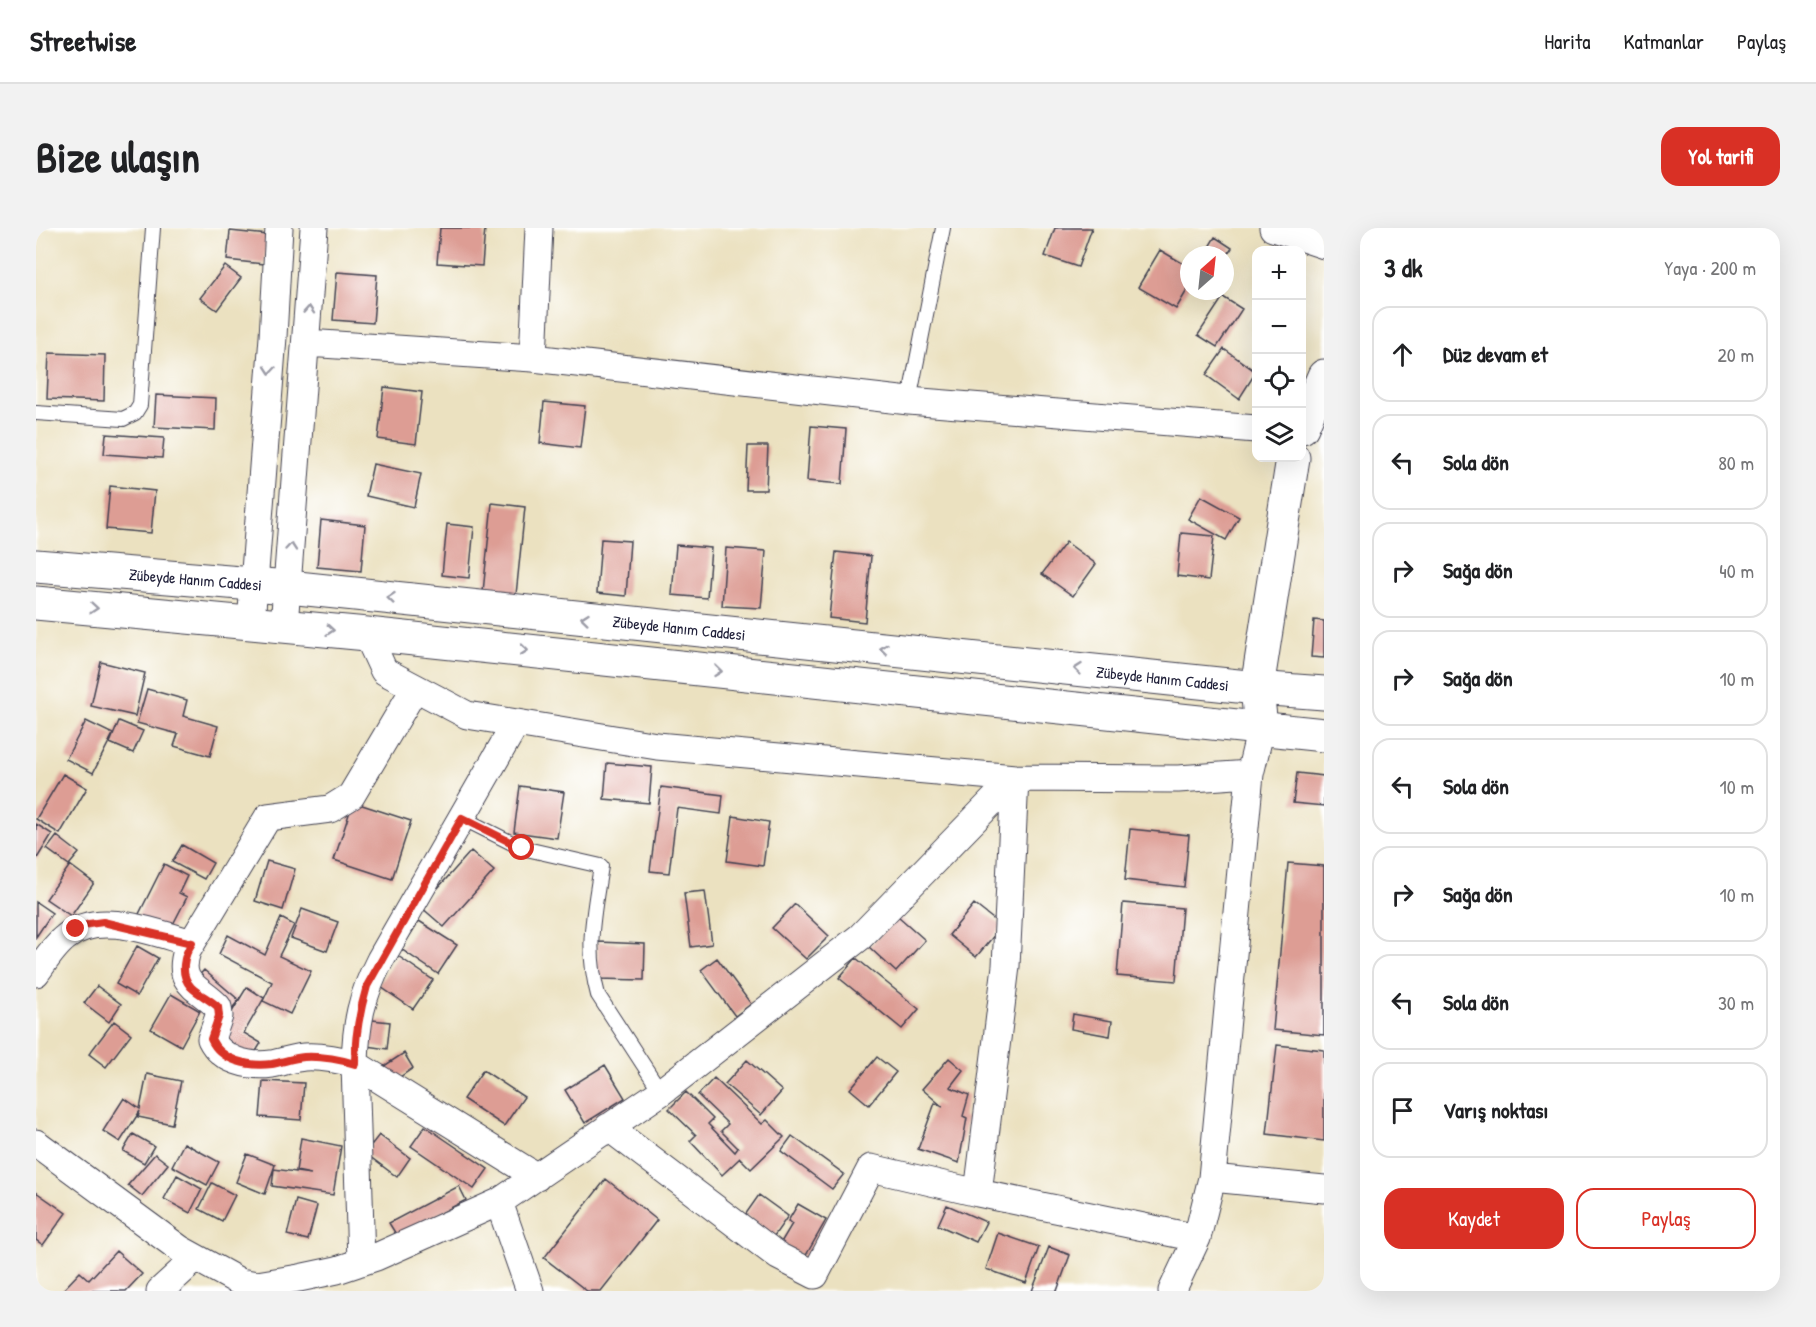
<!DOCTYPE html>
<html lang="tr">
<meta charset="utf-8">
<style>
body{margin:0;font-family:"Patrick Hand",sans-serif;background:#f2f2f2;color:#202124}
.controls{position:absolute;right:18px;top:18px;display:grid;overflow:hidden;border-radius:12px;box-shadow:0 6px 24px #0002}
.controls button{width:54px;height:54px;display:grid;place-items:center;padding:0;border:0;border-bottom:2px solid #e0e0e0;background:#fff;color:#202124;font:30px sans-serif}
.compass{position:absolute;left:1144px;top:18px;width:54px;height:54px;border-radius:50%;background:#fff;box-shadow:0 6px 24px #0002;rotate:27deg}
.stop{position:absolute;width:18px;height:18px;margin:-14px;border:4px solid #d93025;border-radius:50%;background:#fff}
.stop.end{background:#d93025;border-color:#fff;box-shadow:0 2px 6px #0008}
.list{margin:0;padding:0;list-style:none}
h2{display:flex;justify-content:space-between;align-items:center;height:78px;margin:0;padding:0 24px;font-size:26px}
h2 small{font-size:20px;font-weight:400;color:#757577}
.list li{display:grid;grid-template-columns:39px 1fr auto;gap:18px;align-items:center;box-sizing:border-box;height:96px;margin:0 12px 12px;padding:0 12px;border:2px solid #e0e0e0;border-radius:18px}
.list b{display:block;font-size:22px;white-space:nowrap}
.list em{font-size:20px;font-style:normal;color:#757577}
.actions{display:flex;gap:12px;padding:18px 24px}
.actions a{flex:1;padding:14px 0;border:2px solid #d93025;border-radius:18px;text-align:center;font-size:21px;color:#d93025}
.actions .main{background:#d93025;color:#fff}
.icon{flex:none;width:33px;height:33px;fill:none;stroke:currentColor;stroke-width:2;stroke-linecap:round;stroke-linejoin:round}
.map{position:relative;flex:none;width:1288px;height:1063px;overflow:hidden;border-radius:18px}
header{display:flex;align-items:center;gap:36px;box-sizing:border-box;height:84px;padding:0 30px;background:#fff;border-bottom:2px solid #e0e0e0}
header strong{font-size:28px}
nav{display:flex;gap:33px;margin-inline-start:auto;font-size:21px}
.intro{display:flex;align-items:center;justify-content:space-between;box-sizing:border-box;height:144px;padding:0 36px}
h1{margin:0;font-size:42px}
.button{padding:15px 27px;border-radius:18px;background:#d93025;color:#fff;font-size:21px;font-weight:700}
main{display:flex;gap:36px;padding:0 36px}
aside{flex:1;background:#fff;border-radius:18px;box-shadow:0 6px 24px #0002}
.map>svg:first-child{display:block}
</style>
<header>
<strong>Streetwise</strong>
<nav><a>Harita</a><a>Katmanlar</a><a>Paylaş</a></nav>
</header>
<div class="intro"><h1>Bize ulaşın</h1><a class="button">Yol tarifi</a></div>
<main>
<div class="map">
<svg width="1288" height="1063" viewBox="0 0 1288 1063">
<rect width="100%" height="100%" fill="#fff"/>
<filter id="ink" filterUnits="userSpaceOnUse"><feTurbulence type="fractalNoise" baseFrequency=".0167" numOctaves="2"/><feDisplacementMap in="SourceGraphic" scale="12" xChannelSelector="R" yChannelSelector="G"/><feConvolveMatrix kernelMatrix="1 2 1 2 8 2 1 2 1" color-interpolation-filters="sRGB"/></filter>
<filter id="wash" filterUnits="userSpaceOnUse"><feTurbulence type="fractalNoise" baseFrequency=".008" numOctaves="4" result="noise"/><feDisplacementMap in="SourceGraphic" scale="24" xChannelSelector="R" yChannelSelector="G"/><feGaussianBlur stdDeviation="1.35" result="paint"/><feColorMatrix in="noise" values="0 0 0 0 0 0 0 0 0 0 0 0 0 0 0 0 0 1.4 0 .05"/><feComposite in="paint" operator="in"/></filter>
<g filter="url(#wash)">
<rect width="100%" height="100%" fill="#ebe1c0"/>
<g id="blocks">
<path fill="#dd9d94" d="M 404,0 L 449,0 L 446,38 L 401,35 Z
M 1019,0 L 1056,0 L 1042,39 L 1009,28 Z
M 194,3 L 232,7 L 228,36 L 191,32 Z
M 1179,9 L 1196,20 L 1189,31 L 1189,27 L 1168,27 Z
M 1124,22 L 1153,39 L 1153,59 L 1140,81 L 1102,59 Z
M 189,38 L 205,50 L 181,82 L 164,70 Z
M 301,44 L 341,47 L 337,95 L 297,92 Z
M 1187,69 L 1206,81 L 1181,119 L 1162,107 Z
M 1188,121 L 1220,144 L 1203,171 L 1170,147 Z
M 13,125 L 69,127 L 68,173 L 11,171 Z
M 348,159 L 386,164 L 380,216 L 342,211 Z
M 120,167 L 180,170 L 179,202 L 118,199 Z
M 508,174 L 549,178 L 544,220 L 504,215 Z
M 775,198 L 810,201 L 806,256 L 771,253 Z
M 70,206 L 128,210 L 126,230 L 68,226 Z
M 712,218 L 732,218 L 730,262 L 710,262 Z
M 337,236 L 385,246 L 378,279 L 330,268 Z
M 74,258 L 119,263 L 115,305 L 70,301 Z
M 1165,268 L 1203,289 L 1190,312 L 1152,291 Z
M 456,275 L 489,279 L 480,367 L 447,364 Z
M 285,292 L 329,297 L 325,343 L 281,339 Z
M 411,296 L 438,299 L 433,350 L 406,347 Z
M 1145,305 L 1178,308 L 1173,352 L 1141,348 Z
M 565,311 L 594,313 L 590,368 L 561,365 Z
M 1030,314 L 1060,336 L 1037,368 L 1006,346 Z
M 640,317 L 675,320 L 671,370 L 636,367 Z
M 690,320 L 730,323 L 725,380 L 686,378 Z
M 800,324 L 835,328 L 829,394 L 793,390 Z
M 1278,392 L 1288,393 L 1288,430 L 1275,429 Z
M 65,434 L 109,445 L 99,488 L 55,478 Z
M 111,461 L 151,472 L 147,488 L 182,498 L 174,528 L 138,518 L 142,506 L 101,495 Z
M 50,493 L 77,506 L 57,545 L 30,531 Z
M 83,493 L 107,503 L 97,525 L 74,515 Z
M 571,535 L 616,539 L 613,575 L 568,571 Z
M 1261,545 L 1288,548 L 1288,578 L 1257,575 Z
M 27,546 L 51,560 L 24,606 L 0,591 Z
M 484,558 L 528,564 L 521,610 L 478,604 Z
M 625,559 L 687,567 L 685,586 L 641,580 L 633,645 L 614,643 Z
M 317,574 L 375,593 L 356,651 L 298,632 Z
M 697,588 L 733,594 L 727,638 L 691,633 Z
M 0,596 L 16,606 L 0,632 Z
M 1094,601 L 1153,607 L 1148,659 L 1089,652 Z
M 21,608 L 43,625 L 33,637 L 11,621 Z
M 146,617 L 177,635 L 168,651 L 136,634 Z
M 435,623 L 458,643 L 408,699 L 385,679 Z
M 231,633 L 259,641 L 247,682 L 219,673 Z
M 1252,635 L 1288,638 L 1288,807 L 1237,802 Z
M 128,636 L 151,648 L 143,665 L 151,669 L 132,706 L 101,690 Z
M 34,637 L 58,655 L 35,688 L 10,671 Z
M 669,663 L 676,716 L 655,719 L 648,665 Z
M 0,674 L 16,685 L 0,709 Z
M 1087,675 L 1146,680 L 1140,753 L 1081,748 Z
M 759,676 L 793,708 L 770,731 L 736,700 Z
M 938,676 L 966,698 L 940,729 L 913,707 Z
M 266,681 L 302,694 L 291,723 L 255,710 Z
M 862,688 L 889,712 L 860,744 L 833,719 Z
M 245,690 L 258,697 L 243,728 L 275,743 L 254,786 L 227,773 L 236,754 L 183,726 L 192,707 L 229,727 Z
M 383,693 L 421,717 L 402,746 L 365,721 Z
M 562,714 L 609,716 L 608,752 L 561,751 Z
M 101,718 L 122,730 L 101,768 L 80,756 Z
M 362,728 L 397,752 L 377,781 L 342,757 Z
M 681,730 L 715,776 L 699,788 L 665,742 Z
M 820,730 L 883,781 L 866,801 L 803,750 Z
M 168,742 L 203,772 L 211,759 L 228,770 L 208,805 L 225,815 L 216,830 L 181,810 L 203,772 L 193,784 L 157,754 Z
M 61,758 L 85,776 L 73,794 L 48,775 Z
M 135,766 L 164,783 L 145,818 L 115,801 Z
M 1037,786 L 1076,793 L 1074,808 L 1035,801 Z
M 327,791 L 354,794 L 351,821 L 324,817 Z
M 78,793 L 95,806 L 70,839 L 53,826 Z
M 1241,817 L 1288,822 L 1288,913 L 1231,906 Z
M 368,825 L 377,840 L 355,855 L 345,840 Z
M 841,829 L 860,844 L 833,877 L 814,861 Z
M 913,830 L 927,842 L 914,859 L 933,867 L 927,888 L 931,890 L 923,935 L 882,921 L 899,875 L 907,879 L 886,861 Z
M 711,832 L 746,863 L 725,887 L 689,856 Z
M 569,837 L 589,870 L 549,895 L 529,862 Z
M 447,842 L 488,869 L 468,898 L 427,871 Z
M 111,846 L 145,853 L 136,896 L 102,889 L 104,883 L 84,914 L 67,903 L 88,870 L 104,881 Z
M 678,850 L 726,896 L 731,892 L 748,909 L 715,941 L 704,930 L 686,947 L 654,913 L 660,907 L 633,881 L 650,864 L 677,891 L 672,896 L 699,924 L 702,920 L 685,903 L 692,896 L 662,867 Z
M 227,853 L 268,855 L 265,892 L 224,889 Z
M 389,898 L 452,941 L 438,961 L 375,918 Z
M 97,906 L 118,918 L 108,935 L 87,923 Z
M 343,907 L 374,930 L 361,949 L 329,925 Z
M 756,908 L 808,946 L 796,961 L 745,923 Z
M 265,910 L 305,918 L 297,967 L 236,958 L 238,941 L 275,946 L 260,943 Z
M 148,915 L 183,934 L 171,957 L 136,938 Z
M 119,926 L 132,936 L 106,968 L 92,957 Z
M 211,926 L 239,937 L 229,966 L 200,954 Z
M 141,947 L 166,961 L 154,985 L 128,971 Z
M 570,951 L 621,992 L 565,1063 L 551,1063 L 508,1030 Z
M 176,955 L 199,967 L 186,993 L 163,981 Z
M 423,958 L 430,972 L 361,1008 L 353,995 Z
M 0,964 L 30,985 L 7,1017 L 0,1012 Z
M 723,967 L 752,988 L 738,1008 L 709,987 Z
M 260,972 L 281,978 L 272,1012 L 251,1007 Z
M 762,976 L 790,992 L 769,1029 L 744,1016 L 756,996 L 752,993 Z
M 911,977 L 950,994 L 940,1014 L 902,997 Z
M 962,1005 L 1003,1019 L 990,1055 L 950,1041 Z
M 1013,1019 L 1034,1027 L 1021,1063 L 996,1063 Z
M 80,1023 L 106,1046 L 90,1063 L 26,1063 L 44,1044 L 53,1052 Z"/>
</g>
</g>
<g filter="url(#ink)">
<use href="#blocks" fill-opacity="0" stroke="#403f4f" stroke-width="1.5"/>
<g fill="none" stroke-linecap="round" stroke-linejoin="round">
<g stroke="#403f4f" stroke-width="16">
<path id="lane" d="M 873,173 L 907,0
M 0,185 L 87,191 L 99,185 L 104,177 L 117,0
M 426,590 L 486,620 L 565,638 C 558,685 549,720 562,767 L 625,864"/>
</g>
<g stroke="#403f4f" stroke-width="29">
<path id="street" d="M 1237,0 L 1288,17
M 271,115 L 497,130 L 873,173 L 1220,201
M 497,130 L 503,0
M 215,395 L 237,109 L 243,0
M 248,398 L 278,0
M 331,406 L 348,443 L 431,487 L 621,518 L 979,550 L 1142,551 L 1214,546
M 379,460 L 315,568 L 294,581 L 232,589 L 151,723 C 140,757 163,759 182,779 L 183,788 L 175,811 C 186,833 213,839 236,836 C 247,834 257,830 268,829 C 286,828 302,831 319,836 L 501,949
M 0,745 C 9,733 18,718 30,709 C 62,681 119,705 156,715
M 572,899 L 742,1028 L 779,1047 L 835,940 L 942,965 L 1161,1010
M 0,915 L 144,1021 L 204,1054 L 221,1057 L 263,1050 L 301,1042 L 340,1029 L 463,974 L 625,864 L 824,709 L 979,550
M 1176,950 L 1288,961
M 942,965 L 970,738 L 979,550
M 463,974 L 494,1063
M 325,1034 L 319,836 C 320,795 325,769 344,732 L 480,495
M 124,1063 L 160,1030
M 1136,1063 L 1161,1010 L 1176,950 L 1214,546 L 1225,500"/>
</g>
<g stroke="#403f4f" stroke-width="35">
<path id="secondary" d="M 1266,199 L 1288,148
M 1225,500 L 1221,460 L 1257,230"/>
</g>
<g stroke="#403f4f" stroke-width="35">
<g id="primary">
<path id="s1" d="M 0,338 L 252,359 L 1221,460 L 1288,465"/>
<path d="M 0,375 L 331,406 L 1288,507"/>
</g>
</g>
<use href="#lane" stroke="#fff" stroke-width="14"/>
<use href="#street" stroke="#fff" stroke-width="27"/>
<use href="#secondary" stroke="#fff" stroke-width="33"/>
<use href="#primary" stroke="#fff" stroke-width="33"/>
</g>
<defs><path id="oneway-chevron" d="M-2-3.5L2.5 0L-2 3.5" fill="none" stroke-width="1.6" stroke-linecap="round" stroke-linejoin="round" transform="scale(1.5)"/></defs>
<g stroke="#9c9ca7">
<use href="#oneway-chevron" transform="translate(273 82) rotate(-86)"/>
<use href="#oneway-chevron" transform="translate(234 142) rotate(95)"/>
<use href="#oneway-chevron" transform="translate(255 319) rotate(-85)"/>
<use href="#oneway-chevron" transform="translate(355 370) rotate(-174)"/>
<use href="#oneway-chevron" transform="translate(58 380) rotate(5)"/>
<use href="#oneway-chevron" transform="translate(549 390) rotate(-174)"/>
<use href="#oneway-chevron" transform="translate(294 402) rotate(5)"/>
<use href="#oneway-chevron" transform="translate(848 421) rotate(-174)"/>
<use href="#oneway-chevron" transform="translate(488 422) rotate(6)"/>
<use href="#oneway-chevron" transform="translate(1042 441) rotate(-174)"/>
<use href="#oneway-chevron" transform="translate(682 443) rotate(6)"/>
</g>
</g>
<g fill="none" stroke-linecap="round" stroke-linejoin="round" filter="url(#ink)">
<path stroke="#d93025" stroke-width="8" d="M 40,701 L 53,696 L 67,694 L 156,715 C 148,727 143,746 155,759 C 163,767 174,771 182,779 L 183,788 L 175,811 C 185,833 213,839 236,836 C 247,834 257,830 268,829 C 286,828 302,831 319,836 C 319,809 323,785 331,758 L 426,590 L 486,620"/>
</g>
<g text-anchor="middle" stroke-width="5" stroke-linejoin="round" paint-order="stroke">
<g font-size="16" fill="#22223b" stroke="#fff">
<text dy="6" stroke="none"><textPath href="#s1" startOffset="160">Zübeyde Hanım Caddesi</textPath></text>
<text dy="6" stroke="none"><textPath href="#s1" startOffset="646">Zübeyde Hanım Caddesi</textPath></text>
<text dy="6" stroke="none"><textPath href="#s1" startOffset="1132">Zübeyde Hanım Caddesi</textPath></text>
</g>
</g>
</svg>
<div class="controls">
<button>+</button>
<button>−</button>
<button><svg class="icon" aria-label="locate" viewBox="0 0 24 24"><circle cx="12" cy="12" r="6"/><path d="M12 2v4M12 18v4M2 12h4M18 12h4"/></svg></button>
<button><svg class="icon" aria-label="layers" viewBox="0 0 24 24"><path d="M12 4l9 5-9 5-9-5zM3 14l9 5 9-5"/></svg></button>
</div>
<svg class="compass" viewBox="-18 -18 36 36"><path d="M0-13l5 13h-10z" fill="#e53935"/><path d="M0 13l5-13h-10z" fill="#757577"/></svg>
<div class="stop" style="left:486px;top:620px"></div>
<div class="stop end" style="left:40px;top:701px"></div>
</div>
<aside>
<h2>3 dk<small>Yaya · 200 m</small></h2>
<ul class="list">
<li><svg class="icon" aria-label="ahead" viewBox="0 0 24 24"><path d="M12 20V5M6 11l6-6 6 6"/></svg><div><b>Düz devam et</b></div><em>20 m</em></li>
<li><svg class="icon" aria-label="left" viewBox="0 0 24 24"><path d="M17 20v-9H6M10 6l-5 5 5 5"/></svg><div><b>Sola dön</b></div><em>80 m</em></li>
<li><svg class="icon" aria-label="right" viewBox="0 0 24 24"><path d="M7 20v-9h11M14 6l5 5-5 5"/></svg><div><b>Sağa dön</b></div><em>40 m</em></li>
<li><svg class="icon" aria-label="right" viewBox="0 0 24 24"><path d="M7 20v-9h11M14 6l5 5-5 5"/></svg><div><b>Sağa dön</b></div><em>10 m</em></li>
<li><svg class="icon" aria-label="left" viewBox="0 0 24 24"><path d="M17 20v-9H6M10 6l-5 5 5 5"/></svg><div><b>Sola dön</b></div><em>10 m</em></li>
<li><svg class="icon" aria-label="right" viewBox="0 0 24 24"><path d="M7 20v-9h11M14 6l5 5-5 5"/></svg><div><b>Sağa dön</b></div><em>10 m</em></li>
<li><svg class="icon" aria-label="left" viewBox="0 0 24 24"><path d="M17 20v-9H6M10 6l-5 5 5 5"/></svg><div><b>Sola dön</b></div><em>30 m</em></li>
<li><svg class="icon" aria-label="arrive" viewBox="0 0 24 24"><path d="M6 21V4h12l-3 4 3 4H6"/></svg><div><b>Varış noktası</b></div></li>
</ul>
<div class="actions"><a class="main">Kaydet</a><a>Paylaş</a></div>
</aside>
</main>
